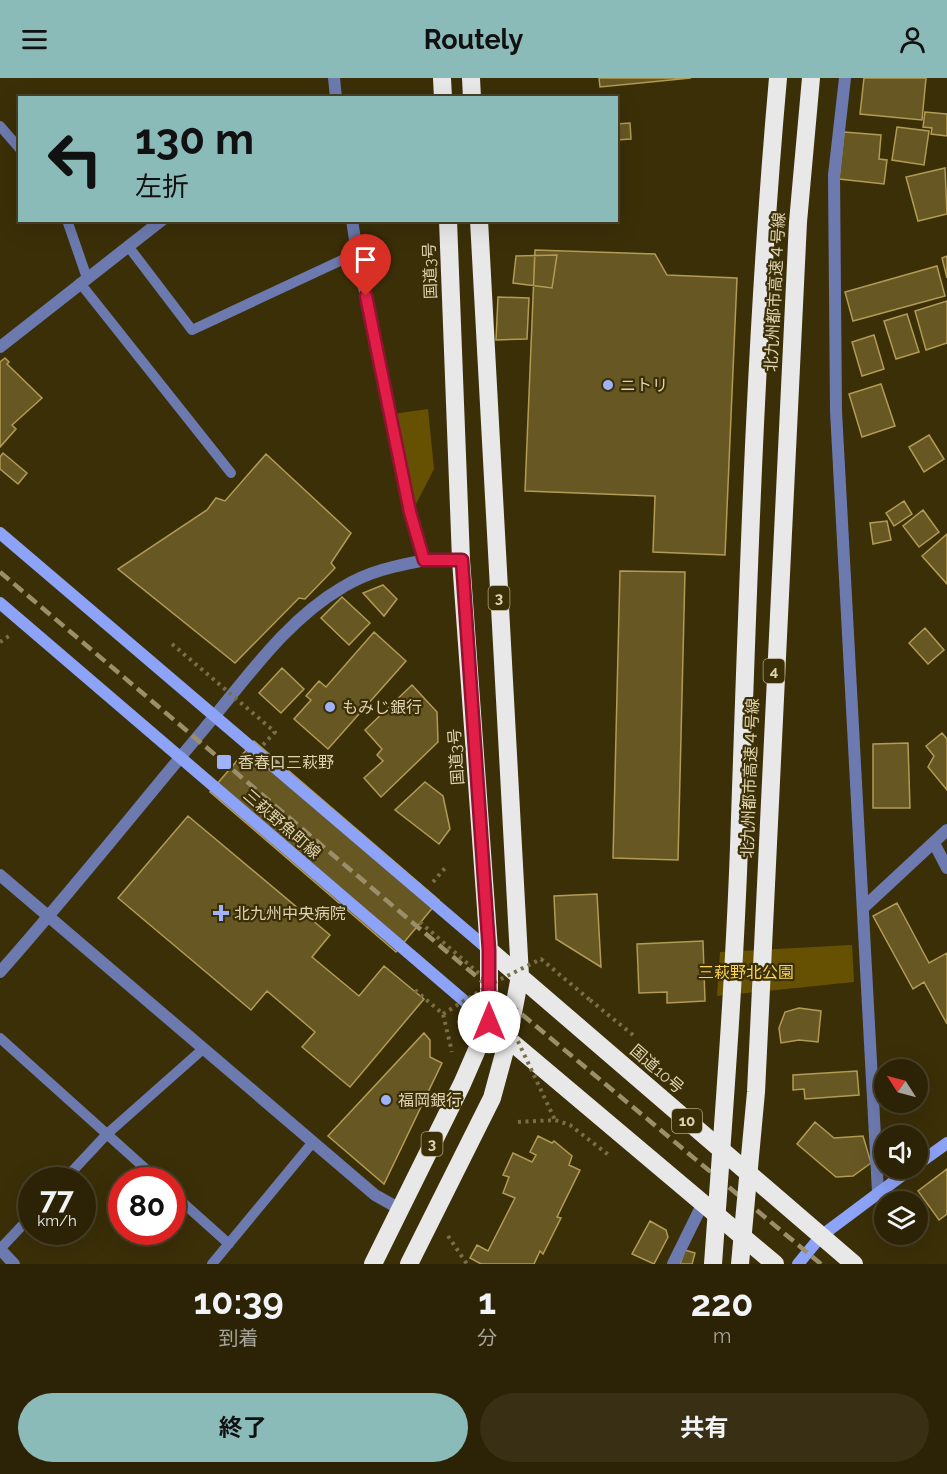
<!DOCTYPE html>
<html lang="ja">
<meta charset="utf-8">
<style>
body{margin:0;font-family:Raleway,"Noto Sans JP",sans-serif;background:#382f14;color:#f1f3f6;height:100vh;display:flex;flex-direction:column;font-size:22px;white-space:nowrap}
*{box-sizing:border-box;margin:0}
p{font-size:20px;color:#a6a49b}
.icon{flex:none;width:33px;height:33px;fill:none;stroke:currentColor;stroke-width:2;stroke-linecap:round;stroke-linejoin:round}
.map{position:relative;height:1186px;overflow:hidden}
.side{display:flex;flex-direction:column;background:#2c2306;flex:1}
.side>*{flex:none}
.top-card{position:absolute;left:18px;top:18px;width:600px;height:126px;border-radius:0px;box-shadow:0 6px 24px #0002,0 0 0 2px #484028;background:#8bbbb9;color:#111;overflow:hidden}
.needle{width:39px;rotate:306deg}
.tools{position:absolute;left:874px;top:981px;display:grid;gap:12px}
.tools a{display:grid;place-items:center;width:54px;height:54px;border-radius:50%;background:#2c2306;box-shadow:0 6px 24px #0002,0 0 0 2px #484028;font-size:30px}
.speed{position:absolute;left:18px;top:1089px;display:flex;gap:12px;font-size:30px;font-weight:700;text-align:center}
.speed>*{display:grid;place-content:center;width:78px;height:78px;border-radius:50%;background:#2c2306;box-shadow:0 6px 24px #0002,0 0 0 2px #484028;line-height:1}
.speed small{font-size:15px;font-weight:400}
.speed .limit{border:9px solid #d22;background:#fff;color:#111}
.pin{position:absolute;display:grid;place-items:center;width:51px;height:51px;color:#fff;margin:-62px -26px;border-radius:50% 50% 50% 0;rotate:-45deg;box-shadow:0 0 6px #0007}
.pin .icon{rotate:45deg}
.me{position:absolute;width:66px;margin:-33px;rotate:0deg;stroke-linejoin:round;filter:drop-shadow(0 0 4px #0008)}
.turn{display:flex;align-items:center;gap:21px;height:126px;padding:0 18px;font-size:27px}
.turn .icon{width:78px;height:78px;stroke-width:2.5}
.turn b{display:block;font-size:42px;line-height:51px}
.eta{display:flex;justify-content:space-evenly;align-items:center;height:102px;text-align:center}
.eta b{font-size:36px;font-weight:700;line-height:42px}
.cta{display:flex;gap:12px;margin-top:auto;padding:12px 18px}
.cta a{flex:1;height:69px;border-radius:36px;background:#8bbbb9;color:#111;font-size:24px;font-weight:700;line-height:69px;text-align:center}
.cta a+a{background:#382f14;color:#f1f3f6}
header{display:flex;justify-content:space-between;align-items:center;height:78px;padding:0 18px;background:#8bbbb9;color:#111;font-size:27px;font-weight:700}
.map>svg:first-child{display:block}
</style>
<header><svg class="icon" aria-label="menu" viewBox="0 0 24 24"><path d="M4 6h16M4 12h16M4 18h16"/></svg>Routely<svg class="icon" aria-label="person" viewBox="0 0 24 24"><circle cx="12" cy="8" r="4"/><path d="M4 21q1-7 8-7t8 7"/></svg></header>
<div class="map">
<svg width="947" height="1186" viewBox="0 0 947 1186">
<rect width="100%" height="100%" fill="#3b2f08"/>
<path fill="#655101" d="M428,331L434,391L414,430L393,336Z
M852,867L854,904L717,918L720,874Z"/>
<path fill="#675723" stroke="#b29b54" stroke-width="1.5" d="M599,0H691L600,9Z
M864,0H926L922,42L860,36Z
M925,34L947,36V58L931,56L932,50L923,49Z
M630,45L631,61L616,62V46Z
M897,49L929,53L924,87L892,82Z
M844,54L881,57L879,81L887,82L884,106L839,101Z
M945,90L947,136L918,143L906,99Z
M535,172L655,176L667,197L737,200L725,477L653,474L655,418L525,413Z
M557,177L552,210L513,205L516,178Z
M947,178V200L942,180Z
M937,188L945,218L853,243L845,214Z
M498,219L529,220L527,261L496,262Z
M947,223V265L926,272L915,233Z
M907,236L919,274L896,281L884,243Z
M874,257L884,291L862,298L852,264Z
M5,280L9,284L7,286L42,320L12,347L16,351L0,369V284Z
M881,306L895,348L862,359L849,316Z
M929,357L944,381L924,394L909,369Z
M3,375L27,395L18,406L0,391V379Z
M266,376L351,455L331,485L335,490L305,521L299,520L235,585L118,491L207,432L216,420L225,423Z
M904,423L912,436L894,448L886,435Z
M923,432L939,454L919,469L903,448Z
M887,443L891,462L873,466L870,445Z
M947,456V506L922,478Z
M620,493L685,494L678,782L613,780Z
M383,507L397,521L384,538L363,515Z
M342,519L370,545L349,567L321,540Z
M925,550L944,572L928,586L909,565Z
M374,554L406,583L328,671L294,641L311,622L306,618L319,603L326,609Z
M282,590L304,611L281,635L259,615Z
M412,607L437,634L438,664L381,719L364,700L383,683L377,677L382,671L365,652Z
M942,655L947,661V712L928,689L934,678L926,668Z
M254,663L439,822L396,874L210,714Z
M908,665L910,730H873V666Z
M425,704L443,718L450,751L439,766L395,732Z
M188,738L330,857L312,879L359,918L384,888L424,921L350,1009L302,969L315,954L267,913L251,932L118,820Z
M597,816L601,889L556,861L554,818Z
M897,825L929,885L947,875V946L924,904L913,911L873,838Z
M703,863L705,923L667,925V914L639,915L637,866Z
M799,930L821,933L818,964L799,962L781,965L779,950L785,934Z
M424,955L430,962V979L442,985L384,1106L328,1058Z
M857,993L859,1017L805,1021L804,1011L793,1012V997Z
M885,1002V1020L877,1007Z
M888,1024H901L891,1030Z
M815,1044L834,1060L863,1058L871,1085L853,1098L836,1099L797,1066Z
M538,1058L552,1065L554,1063L572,1078L569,1087L580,1092L557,1139L561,1140L543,1176L540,1173L534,1186H481L470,1180L477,1167L488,1173L515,1120L503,1115L509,1099L503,1097L513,1075L532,1084L536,1077L530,1074Z
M947,1091V1136L939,1142L918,1113Z
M650,1143L666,1152L668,1159L654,1186L632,1176Z
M685,1172L695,1175L692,1186H680Z"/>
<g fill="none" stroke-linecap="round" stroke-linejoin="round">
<path stroke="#7a6e49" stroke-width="4" stroke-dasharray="3 4.5" stroke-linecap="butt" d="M0,564L12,556
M172,566L212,600
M433,804L445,790
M415,912L443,936L452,974
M590,922L633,957
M518,1044L555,1042L570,1047L610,1078
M448,1158L467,1186"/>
<path stroke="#6c7aaf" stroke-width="10" d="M0,48L20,71
M67,142L87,200
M128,168L192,252L357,175
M80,205L231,395
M0,960L158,1102
M64,1102L107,1056L203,971
M172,1115L229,1166
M0,1171L32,1137
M212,1186L313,1064"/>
<path stroke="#6c7aaf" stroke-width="12" d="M334,0L336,20
M845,0L834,97L836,333L878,1114
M352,142L357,175L410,434L425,482H461
M0,269L162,142
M934,765L947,790
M0,797L375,1117L400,1131
M863,830L947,752
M0,894C70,815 136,732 204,651C246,601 286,542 343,509C369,493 395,488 425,482
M0,1171L14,1186
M673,1186L703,1125"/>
<path stroke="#8da3f7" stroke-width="12" d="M0,455L489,872
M0,525L489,944
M918,1086L947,1065
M798,1186L821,1158L912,1090"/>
<path stroke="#e8e8e8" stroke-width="18" d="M442,0L443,20
M471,0L472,20
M489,872L854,1186
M501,955L775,1186
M373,1186L462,1006L489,944V872L461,482L448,142
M409,1186L492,1020L508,961L520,898L479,142"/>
<path stroke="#9b8f6b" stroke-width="4.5" stroke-dasharray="12 6" stroke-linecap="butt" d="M0,494L446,873L821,1186"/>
<path stroke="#7a6e49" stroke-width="4" stroke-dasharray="3 4.5" stroke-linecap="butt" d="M212,600L275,654L261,669
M420,844L491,906L555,1042
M443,936L491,906L541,881L590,922"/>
<path stroke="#e8e8e8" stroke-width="18" d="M713,1186C723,1047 734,908 739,769C748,512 755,256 778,0
M740,1186L756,1014L798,144L811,0"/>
</g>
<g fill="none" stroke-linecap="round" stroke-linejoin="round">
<g stroke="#92132f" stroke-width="15">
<path id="route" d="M366,218L410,434L424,482H462L489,872V944"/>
</g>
<use href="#route" stroke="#e11d48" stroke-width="10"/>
</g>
<g fill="#9fb3fd" stroke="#3b2f08" stroke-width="2">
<circle cx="608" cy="307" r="6"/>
<circle cx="330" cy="629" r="6"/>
<rect x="216" y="676" width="16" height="16" rx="3"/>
<path d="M218 826h6v6h6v6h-6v6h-6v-6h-6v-6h6z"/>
<circle cx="386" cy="1022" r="6"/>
</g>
<g text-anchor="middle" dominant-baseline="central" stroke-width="4.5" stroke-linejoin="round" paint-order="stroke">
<g fill="#3b2f08" stroke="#aea27e" stroke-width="1.5">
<rect x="488.5" y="508" width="21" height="24" rx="4.5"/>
<rect x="763.5" y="581" width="21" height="24" rx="4.5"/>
<rect x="672" y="1031" width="30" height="24" rx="4.5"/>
<rect x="421.5" y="1054" width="21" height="24" rx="4.5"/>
</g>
<g font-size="15" font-weight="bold" fill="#dfd3b1">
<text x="499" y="520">3</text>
<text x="774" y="593">4</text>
<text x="687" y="1043">10</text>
<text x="432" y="1066">3</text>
</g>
<g font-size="16" fill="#dfd3b1" stroke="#3b2f08">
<text transform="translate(430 193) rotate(-92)">国道3号</text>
<text transform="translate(775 214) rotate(-87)">北九州都市高速４号線</text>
<text transform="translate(456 679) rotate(-94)">国道3号</text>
<text transform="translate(750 700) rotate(-88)">北九州都市高速４号線</text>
<text transform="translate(282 746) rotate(41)">三萩野魚町線</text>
<text transform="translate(657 991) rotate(41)">国道10号</text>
</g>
<g font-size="16" fill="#dfd3b1" stroke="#3b2f08" text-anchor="start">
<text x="620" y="307">ニトリ</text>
<text x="342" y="629">もみじ銀行</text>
<text x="238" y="684">香春口三萩野</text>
<text x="234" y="835">北九州中央病院</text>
<text x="398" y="1022">福岡銀行</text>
</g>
<g font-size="16" fill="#fdd552" stroke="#3b2f08">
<text x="746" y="894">三萩野北公園</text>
</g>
</g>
</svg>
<div class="tools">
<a><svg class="needle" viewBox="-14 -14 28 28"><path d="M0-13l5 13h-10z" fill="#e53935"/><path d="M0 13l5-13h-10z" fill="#a6a49b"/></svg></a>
<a><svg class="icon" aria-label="sound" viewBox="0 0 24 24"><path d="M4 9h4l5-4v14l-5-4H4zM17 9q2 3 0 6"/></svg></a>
<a><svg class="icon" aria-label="layers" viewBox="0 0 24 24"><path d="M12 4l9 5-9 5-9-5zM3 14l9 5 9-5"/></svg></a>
</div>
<div class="speed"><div>77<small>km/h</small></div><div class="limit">80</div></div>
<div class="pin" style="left:366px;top:218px;background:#d93025"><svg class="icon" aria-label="arrive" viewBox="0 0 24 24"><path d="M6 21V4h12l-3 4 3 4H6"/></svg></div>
<svg class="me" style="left:489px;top:944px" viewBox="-20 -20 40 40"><circle r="19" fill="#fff"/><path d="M0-13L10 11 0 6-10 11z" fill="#e11d48"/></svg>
<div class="top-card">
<div class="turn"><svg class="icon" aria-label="left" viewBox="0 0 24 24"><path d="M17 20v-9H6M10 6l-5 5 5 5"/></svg><div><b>130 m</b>左折</div></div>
</div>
</div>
<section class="side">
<div class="eta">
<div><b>10:39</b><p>到着</p></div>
<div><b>1</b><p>分</p></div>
<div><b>220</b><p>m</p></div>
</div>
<div class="cta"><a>終了</a><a>共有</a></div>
</section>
